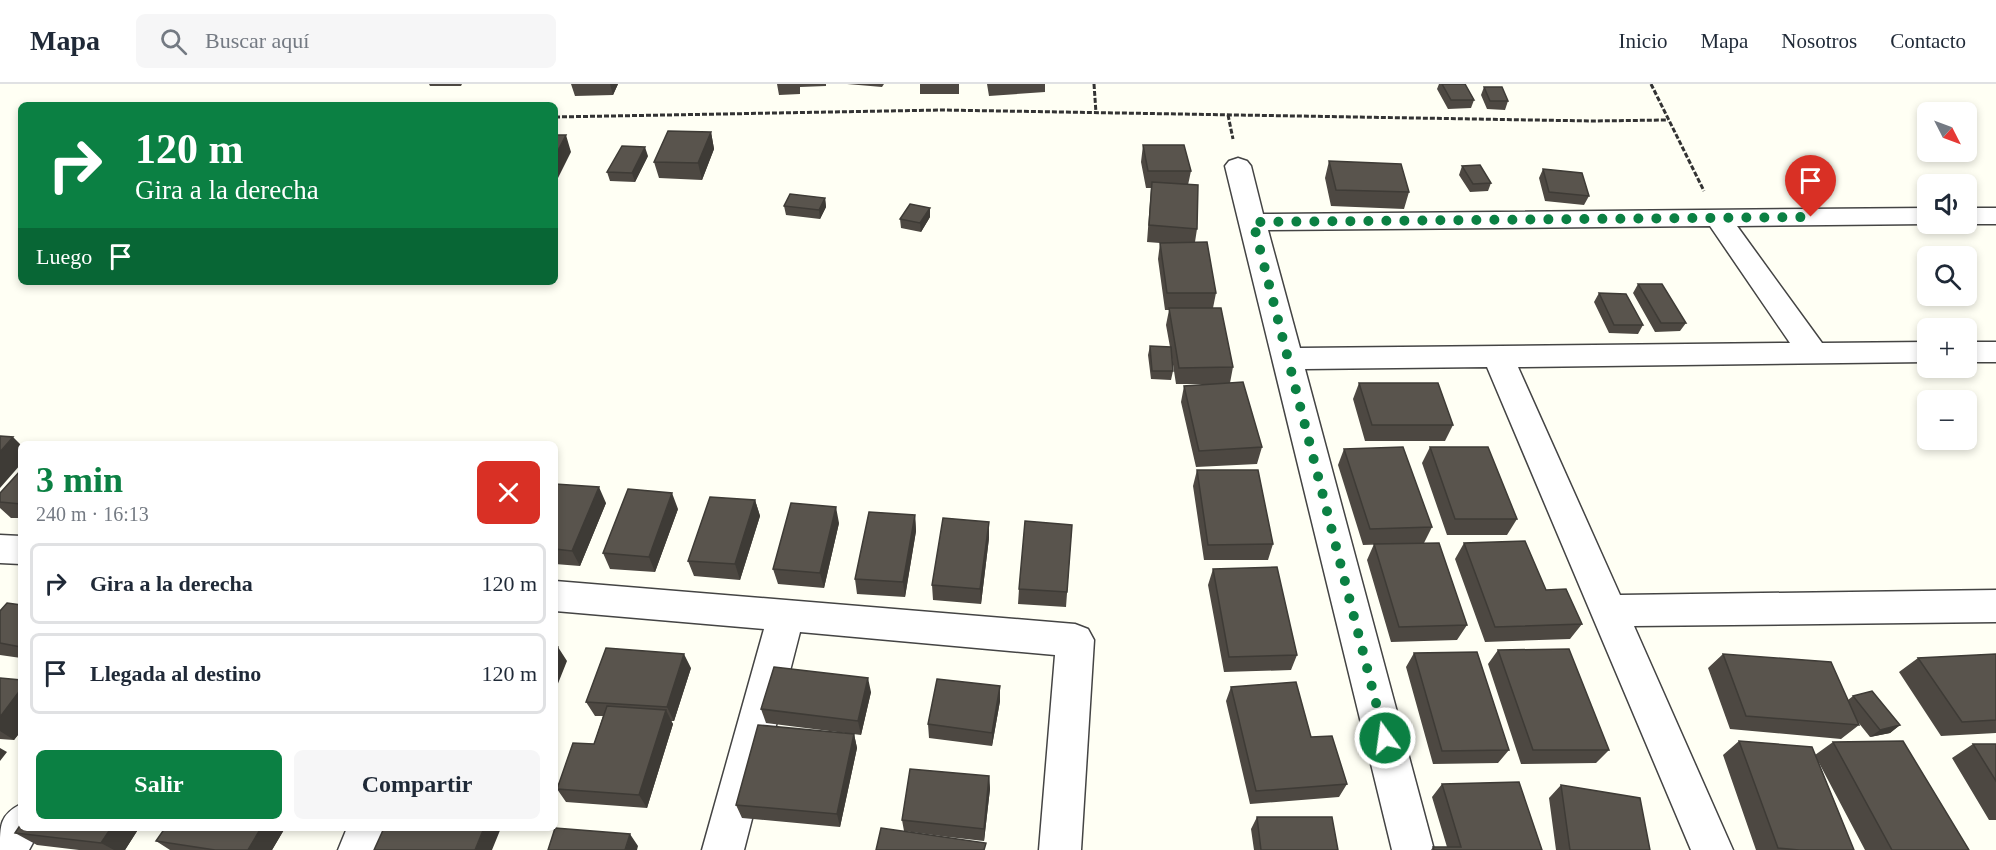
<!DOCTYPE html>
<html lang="es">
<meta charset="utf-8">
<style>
body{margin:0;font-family:"Times New Roman",serif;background:#f6f6f7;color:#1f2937;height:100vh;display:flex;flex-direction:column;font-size:22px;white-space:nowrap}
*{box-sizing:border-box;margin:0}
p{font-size:20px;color:#747a83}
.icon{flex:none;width:33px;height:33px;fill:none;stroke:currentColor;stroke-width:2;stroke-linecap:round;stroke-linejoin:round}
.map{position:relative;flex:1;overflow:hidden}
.sheet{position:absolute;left:18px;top:357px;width:540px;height:390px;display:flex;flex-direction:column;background:#fff;border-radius:9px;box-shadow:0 3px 9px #0003}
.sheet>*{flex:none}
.banner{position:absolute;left:18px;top:18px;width:540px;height:183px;border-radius:9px;box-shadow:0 3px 9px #0003;background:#0b8043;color:#fff;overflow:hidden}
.needle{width:39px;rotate:132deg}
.buttons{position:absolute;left:1917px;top:18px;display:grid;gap:12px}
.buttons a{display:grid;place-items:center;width:60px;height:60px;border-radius:9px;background:#fff;box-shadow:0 3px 9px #0003;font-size:30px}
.pin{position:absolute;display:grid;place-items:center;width:51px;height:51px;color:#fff;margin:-62px -26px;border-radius:50% 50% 50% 0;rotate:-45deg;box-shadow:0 0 6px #0007}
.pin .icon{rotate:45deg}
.me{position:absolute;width:66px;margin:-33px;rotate:346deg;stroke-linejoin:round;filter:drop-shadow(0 0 4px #0008)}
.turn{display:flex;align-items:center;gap:21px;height:126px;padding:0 18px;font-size:27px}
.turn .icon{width:78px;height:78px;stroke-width:2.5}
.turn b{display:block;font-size:42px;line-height:51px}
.then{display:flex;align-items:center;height:57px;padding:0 18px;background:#0003;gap:12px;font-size:22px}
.round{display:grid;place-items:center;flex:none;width:63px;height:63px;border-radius:9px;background:#f6f6f7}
.headline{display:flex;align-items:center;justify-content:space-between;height:102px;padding:0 18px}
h1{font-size:36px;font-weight:800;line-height:45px;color:#0b8043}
.button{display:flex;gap:12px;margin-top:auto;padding:12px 18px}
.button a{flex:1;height:69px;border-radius:9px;background:#0b8043;color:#fff;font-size:24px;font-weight:800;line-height:69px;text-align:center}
.button a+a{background:#f6f6f7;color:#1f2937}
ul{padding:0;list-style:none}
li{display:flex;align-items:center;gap:18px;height:81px;margin:0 12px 9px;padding:0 6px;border:3px solid #e0e1e3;border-radius:9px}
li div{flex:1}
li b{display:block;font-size:22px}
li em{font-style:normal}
header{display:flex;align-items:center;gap:36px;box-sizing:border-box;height:84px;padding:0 30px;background:#fff;border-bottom:2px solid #e0e1e3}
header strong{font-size:28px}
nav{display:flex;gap:33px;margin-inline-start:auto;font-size:21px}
.search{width:420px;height:54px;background:#f6f6f7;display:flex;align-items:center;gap:15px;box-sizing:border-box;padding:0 21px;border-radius:9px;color:#747a83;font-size:22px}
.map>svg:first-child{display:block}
</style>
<header>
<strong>Mapa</strong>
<div class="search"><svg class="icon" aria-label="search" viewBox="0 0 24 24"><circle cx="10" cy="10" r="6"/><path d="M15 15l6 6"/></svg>Buscar aquí</div>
<nav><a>Inicio</a><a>Mapa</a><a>Nosotros</a><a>Contacto</a></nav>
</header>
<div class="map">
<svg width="1996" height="766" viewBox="0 0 1996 766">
<rect width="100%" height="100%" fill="#fffff4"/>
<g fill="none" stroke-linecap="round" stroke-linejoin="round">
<g stroke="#444" stroke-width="3">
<path id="minor" d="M1238,74L1247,77L1251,82L1263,130L1928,124V140H1931H1928L1737,142L1822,259L1928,258V278L1518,283L1620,511L1996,506V538L1634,542L1733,766H1691L1487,283L1305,285L1434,766H1392L1225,82L1229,77ZM1710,142L1790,259L1300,264L1268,146Z
M1966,124H1996V140H1963H1966Z
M1966,258H1996V278H1966Z
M0,451L21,452V480L0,479Z
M555,497L1075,540L1088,545L1094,556L1081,766H1039L1055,571L800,548L744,766H702L764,545L555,527Z
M21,720V744H41L29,766H0C0,740 0,731 21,720Z
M347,744H391L381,766H338Z"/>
</g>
<path stroke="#333" stroke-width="3" stroke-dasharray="5 2" stroke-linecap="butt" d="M1094,0L1096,29
M1651,0L1704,107
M1228,31L1233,55
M555,33L943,26L1592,37L1668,36"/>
<use href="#minor" fill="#fff" fill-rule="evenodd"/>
</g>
<path fill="#4d4842" d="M429,0H462L461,2H430Z
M571,0H618L613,11L575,12Z
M777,0H826V2L800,3V10L779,11Z
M847,0H884L882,3Z
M920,0H959V10H920Z
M987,0H1045V8L989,12Z
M1439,0H1465L1474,16L1471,24L1448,25L1437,5Z
M1484,3L1508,17L1505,26L1487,25L1481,11Z
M711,48L714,65L702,96L659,94L654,78Z
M1143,61L1191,87L1188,101L1197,145L1195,158L1216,209L1213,224L1233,283L1230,299L1262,363L1257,380L1196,383L1181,318L1184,302L1214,300H1176L1172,274L1173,287L1171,296L1151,295L1148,271L1150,262L1170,263L1166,241L1169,226H1165L1158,175L1160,159L1147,158L1151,104H1146L1141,78Z
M648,72L635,98L610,97L607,88Z
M1329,77L1409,108L1404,125L1331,122L1325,94Z
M1462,82L1491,99L1488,107L1470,108L1459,91Z
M1543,85L1589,112L1584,121L1545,117L1539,94Z
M825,114L826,123L820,135L786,131L784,122Z
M930,133L921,148L901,144L900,135Z
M1638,200L1686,239L1680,247L1655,248L1633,209Z
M1599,209L1643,241L1638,250L1609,249L1594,218Z
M1359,299L1453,341L1445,357H1365L1353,315Z
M1430,363L1517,435L1507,451H1447L1422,379Z
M1344,365L1432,443L1424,459L1363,461L1338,381Z
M21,386V434H11L0,424V409Z
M1197,386L1273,460L1268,476H1204L1193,402Z
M555,400L606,419L580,482L555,480Z
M755,416L760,432L740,496L694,492L688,477Z
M678,425L655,488L610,485L603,469Z
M915,431L916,447L905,513L857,510L855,495Z
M839,439L824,504L778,500L773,485Z
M1072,441L1066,523L1018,520L1019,505Z
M989,454L981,520L933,516L932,501Z
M1464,459L1546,506L1582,540L1570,555L1485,558L1455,475Z
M1374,460L1467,541L1457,556L1391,558L1367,476Z
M1213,485L1297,571L1291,586L1224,588L1208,501Z
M21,521V574L0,571V527Z
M1498,566L1609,666L1596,679L1521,680L1488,580Z
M1414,569L1509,666L1498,679L1433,680L1406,583Z
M1723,570L1848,616L1853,612L1900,641L1890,649L1870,653L1858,638L1859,641L1841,655L1730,645L1708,584Z
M1996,570V649L1941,652L1899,588L1918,574Z
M691,584L674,637H671L673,640L647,724L566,718L557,705L594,660L603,632H595L586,618Z
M0,594L21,596V647L14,656L0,655Z
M1000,602V617L992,662L929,654L928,640Z
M1231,603L1311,653L1347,700L1339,713L1250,720L1226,617Z
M871,608L861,651L766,639L761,625Z
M854,650L857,664L840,743L742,734L736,721Z
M1739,657L1815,671L1833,658L1969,766H1865L1818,677L1854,766H1756L1723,671Z
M1973,660H1996V736H1989L1952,674Z
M989,692L990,705L984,757L948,753L904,747L902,736Z
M1442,700L1542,766H1431L1433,763H1447L1432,713Z
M1561,701L1650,766H1556L1549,714Z
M1257,733L1338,766H1254L1251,745Z
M139,744L125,766H79L37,761L15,749Z
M165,744H285L272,766H170L156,757Z"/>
<path fill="#3e3b36" d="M610,0H618L613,11Z
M711,48L714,65L702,96L698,79Z
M566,51L571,68L555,100V72Z
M645,63L648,72L635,98L632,89Z
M825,114L826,123L820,135L819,126Z
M930,124V133L921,148L920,139Z
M13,353L21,361V380L0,404V368Z
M599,403L606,419L580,482L572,467Z
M672,409L678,425L655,488L649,473Z
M755,416L760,432L740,496L735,480Z
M836,423L839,439L824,504L820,489Z
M915,431L916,447L905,513L903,498Z
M989,438V454L981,520L980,505Z
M558,563L567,577L555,607V571Z
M684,570L691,584L674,637L667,623Z
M868,594L871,608L861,651L858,637Z
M1000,602V617L992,662V649Z
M21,605V647L14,656L0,647V633Z
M666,626L673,640L647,724L639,711Z
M1900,641L1890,649L1870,653L1880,646Z
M854,650L857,664L840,743L837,730Z
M0,664L7,668L0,677Z
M989,692L990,705L984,757V745Z
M111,744H139L125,766H114L101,759Z
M261,744H285L272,766H248Z
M484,744H501L492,766H475Z
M630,750L638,762L637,766H625Z"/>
<path fill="#59544d" stroke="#3e3b36" stroke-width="1.5" d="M1442,0H1465L1474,16H1451Z
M1484,3H1502L1508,17H1490Z
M668,47L711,48L698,79L654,78Z
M555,51H566L555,72Z
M1143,61H1184L1191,87H1148Z
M622,62L645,63L632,89L607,88Z
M1329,77L1401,80L1409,108L1336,106Z
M1480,81L1491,99L1473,100L1462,82Z
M1543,85L1582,89L1589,112L1549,108Z
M1152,98L1198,101L1197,145L1149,141Z
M790,110L825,114L819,126L784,122Z
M910,120L930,124L920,139L900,135Z
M1207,158L1216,209H1167L1160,159Z
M1638,200H1662L1686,239H1661Z
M1599,209L1626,210L1643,241H1614Z
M1169,224H1221L1233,283L1179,284Z
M1150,262L1171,263L1173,287H1152Z
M1243,298L1262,363L1199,367L1184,302Z
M1359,299H1438L1453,341H1372Z
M0,352L13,353L0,368Z
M45,359L67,360H44Z
M1403,363L1432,443L1370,445L1344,365Z
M1430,363H1488L1517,435H1455Z
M21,386V420L0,418V409Z
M1197,386H1258L1273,460L1208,461Z
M555,400L599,403L572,467L555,465Z
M628,405L672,409L649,473L603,469Z
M710,413L755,416L735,480L688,477Z
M791,419L836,423L820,489L773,485Z
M869,428L915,431L903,498L855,495Z
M943,434L989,438L980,505L932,501Z
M1025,437L1072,441L1067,508L1019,505Z
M1525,457L1546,506L1566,505L1582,540L1495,543L1464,459Z
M1439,459L1467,541L1399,543L1374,460Z
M1277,483L1297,571L1229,573L1213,485Z
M7,519L21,521V563L0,559V527Z
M555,562L558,563L555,571Z
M606,564L684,570L667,623L586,618Z
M1569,565L1609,666H1533L1498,566Z
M1477,568L1509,666L1442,667L1414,569Z
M1723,570L1831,578L1859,641L1746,632Z
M1996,570V636L1962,638L1918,574Z
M774,583L868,594L858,637L761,625Z
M0,594L21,596V605L0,633Z
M937,595L1000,602L992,649L928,640Z
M1296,598L1311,653L1332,652L1347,700L1256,707L1231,603Z
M1872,607L1900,641L1880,646L1853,612Z
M607,622L666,626L639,711L557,705L573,659L594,660Z
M758,641L854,650L837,730L736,721Z
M1739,657L1812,663L1854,766H1799L1778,764Z
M1903,657L1969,766H1892L1833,658Z
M1973,660H1996V697Z
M910,685L989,692L984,745L902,736Z
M1519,698L1542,766H1434L1433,763H1461L1442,700Z
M1561,701L1640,714L1650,766H1570Z
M1257,733H1332L1338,766H1261Z
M21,740V744H111L101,759L15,749Z
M165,744H261L248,766H215L156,757Z
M384,744H484L475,766H374Z
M555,744L630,750L625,766H548Z
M881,744L986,759L984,766H876Z"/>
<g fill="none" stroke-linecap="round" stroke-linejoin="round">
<path stroke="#0b8043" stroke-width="10" stroke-dasharray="0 18" d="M1385,654L1253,138L1811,133"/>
</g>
</svg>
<div class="buttons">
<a><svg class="needle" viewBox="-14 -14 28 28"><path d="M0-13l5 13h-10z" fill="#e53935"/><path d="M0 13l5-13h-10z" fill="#747a83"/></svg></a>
<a><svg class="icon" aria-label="sound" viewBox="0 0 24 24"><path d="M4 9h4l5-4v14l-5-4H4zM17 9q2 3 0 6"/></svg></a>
<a><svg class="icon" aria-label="search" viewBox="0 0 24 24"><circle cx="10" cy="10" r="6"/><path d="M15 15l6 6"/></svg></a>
<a>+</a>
<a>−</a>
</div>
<div class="pin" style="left:1811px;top:133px;background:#d93025"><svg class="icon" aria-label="arrive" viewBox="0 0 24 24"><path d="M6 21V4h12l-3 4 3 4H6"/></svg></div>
<svg class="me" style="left:1385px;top:654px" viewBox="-20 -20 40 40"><circle r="17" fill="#0b8043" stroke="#fff" stroke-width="3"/><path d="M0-11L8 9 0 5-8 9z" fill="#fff"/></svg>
<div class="banner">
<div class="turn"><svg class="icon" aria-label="right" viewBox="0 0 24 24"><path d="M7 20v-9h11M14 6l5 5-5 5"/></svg><div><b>120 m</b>Gira a la derecha</div></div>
<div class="then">Luego<svg class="icon" aria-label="arrive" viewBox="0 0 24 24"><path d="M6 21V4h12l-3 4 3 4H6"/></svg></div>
</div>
<section class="sheet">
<div class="headline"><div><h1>3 min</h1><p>240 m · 16:13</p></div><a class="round" style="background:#d93025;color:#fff"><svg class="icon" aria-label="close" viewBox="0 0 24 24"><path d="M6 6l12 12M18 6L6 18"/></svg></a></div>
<ul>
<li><svg class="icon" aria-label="right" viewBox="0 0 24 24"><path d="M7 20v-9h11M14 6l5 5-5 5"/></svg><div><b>Gira a la derecha</b></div><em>120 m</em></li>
<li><svg class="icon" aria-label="arrive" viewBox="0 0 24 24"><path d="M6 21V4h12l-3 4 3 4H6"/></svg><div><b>Llegada al destino</b></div><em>120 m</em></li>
</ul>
<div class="button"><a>Salir</a><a>Compartir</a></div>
</section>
</div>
